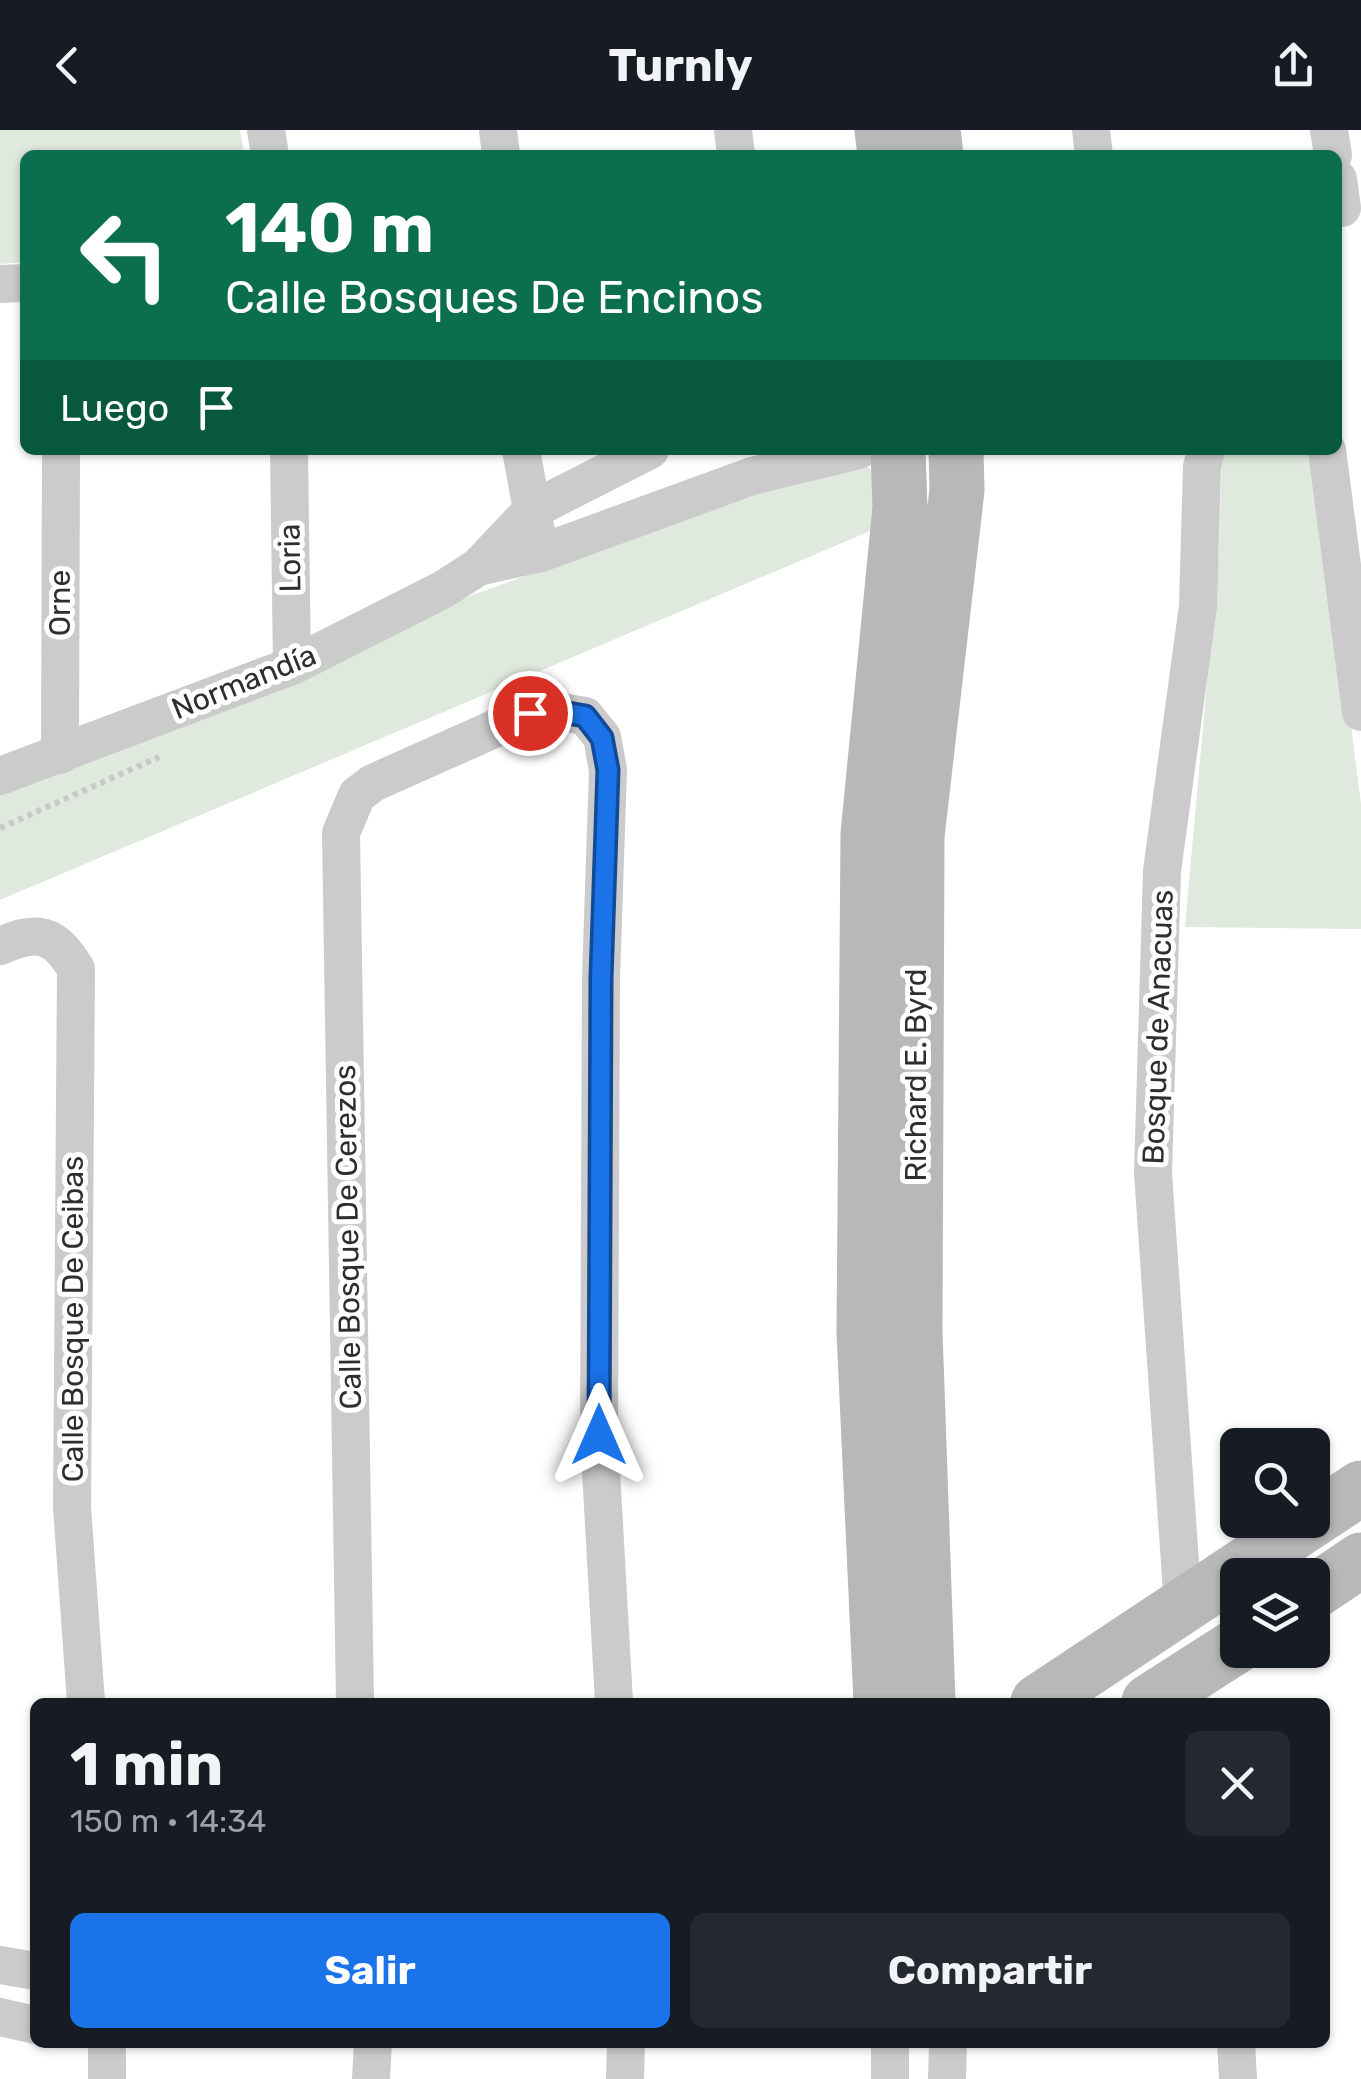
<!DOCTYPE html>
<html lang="es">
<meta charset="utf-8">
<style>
body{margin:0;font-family:Rubik,sans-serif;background:#242831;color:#f1f3f6;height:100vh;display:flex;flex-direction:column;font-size:38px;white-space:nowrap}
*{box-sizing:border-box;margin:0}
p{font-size:32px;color:#9ea1a6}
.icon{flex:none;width:55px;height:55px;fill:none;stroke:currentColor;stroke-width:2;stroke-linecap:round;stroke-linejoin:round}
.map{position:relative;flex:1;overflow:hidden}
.drawer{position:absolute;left:30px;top:1568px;width:1300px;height:350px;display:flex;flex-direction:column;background:#171b24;border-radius:15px;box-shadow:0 2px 8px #0004}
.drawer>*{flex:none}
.top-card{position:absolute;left:20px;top:20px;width:1322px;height:305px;border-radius:15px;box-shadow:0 2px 8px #0004;background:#0b6e4f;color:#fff;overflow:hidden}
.fabs{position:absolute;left:1220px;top:1298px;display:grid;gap:20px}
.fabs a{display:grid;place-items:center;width:110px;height:110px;border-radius:15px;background:#171b24;box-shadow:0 2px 8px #0004;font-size:50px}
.pin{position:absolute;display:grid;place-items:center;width:85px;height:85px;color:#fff;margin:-42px;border:5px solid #fff;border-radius:50%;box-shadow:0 2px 10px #0007}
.me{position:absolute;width:110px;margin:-55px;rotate:0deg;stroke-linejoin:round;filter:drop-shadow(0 0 8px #0008)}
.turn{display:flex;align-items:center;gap:35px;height:210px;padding:0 40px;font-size:45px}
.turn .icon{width:130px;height:130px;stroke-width:2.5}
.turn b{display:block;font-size:70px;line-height:85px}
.then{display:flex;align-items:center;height:95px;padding:0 40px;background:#0003;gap:20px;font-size:38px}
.round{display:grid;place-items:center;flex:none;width:105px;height:105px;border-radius:15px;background:#242831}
.head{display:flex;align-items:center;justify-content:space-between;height:170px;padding:0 40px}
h1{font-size:60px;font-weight:700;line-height:75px}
.cta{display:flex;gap:20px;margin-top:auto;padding:20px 40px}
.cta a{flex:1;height:115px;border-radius:15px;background:#1a73e8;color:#fff;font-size:40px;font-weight:700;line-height:115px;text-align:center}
.cta a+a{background:#242831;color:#f1f3f6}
header{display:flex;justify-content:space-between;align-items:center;height:130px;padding:0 40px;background:#171b24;font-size:45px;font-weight:700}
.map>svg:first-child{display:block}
</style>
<header><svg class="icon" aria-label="back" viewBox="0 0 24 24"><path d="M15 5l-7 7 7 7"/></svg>Turnly<svg class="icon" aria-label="share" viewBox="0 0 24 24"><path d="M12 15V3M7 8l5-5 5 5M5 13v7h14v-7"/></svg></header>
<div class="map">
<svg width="1361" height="1949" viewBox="0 0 1361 1949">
<rect width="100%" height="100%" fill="#fff"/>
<path fill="#e0e9dd" d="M0,0H240L244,25H25V132L0,134Z
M1222,320H1316L1361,674V799L1185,797L1219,419Z
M839,334L867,336L875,343L882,396L0,770V663L422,489L472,465Z"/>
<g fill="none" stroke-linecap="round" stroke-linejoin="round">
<path stroke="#c8c8c8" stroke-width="6" stroke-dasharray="5 5" stroke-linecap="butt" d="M0,698L159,627"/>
<path stroke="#cbcbcb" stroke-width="38" d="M266,0L270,25
M498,0L501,25
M733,0L736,25
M1091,0L1094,25
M1329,0L1333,25
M1338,49L1342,78
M0,154L25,153
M289,320L292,536
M521,320L536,401
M1327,320L1361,582
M478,437L541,423L752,346L859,320
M60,625L61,320
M0,646L292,536L444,459L478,437L532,380L650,320
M0,816C37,800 54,802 76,839L72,1377L86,1572
M1183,1476L1153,1043L1162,741L1198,476L1202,337L1206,320
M355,1572L341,703L357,665L373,653L530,583L550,580L585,586L602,607L608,640L601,848L599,1305L614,1572
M0,1835L35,1841
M0,1887L35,1895
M890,1912V1949
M1236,1912L1238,1949
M107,1949V1912
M371,1949L373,1912
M625,1949L626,1912
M947,1949L948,1912"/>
<path stroke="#b8b8b8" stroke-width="55" d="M882,0L885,25
M933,0L936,25
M1312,1463L1361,1430
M881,1572L864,1202L868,704L900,378L898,320
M928,1572L915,1201L917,706L957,360L956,320
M1038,1572L1361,1358
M1149,1572L1238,1515"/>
</g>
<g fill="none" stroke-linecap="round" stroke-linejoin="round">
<g stroke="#114b97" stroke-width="25">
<path id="route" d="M530,583L550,580L585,586L602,608L608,640L601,848L599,1305"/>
</g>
<use href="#route" stroke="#1a73e8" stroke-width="18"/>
</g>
<g text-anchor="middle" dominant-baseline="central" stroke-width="10" stroke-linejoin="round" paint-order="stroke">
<g font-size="30" fill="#2e2e2e" stroke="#fff">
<text transform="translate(290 428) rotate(-91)">Loria</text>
<text transform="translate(60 473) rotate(-90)">Orne</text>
<text transform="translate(244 552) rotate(-22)">Normandía</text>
<text transform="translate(1158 897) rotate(-88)">Bosque de Anacuas</text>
<text transform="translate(916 945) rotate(-90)">Richard E. Byrd</text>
<text transform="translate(348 1107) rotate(-91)">Calle Bosque De Cerezos</text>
<text transform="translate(73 1189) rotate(-90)">Calle Bosque De Ceibas</text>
</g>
</g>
</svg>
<div class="fabs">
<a><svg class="icon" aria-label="search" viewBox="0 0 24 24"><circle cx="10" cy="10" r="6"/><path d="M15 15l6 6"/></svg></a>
<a><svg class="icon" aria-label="layers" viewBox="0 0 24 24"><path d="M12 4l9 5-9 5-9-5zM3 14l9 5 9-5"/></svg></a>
</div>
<div class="pin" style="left:530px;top:583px;background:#d93025"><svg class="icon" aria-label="arrive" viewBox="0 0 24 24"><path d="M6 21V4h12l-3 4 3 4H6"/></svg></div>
<svg class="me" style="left:599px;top:1305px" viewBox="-20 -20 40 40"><path d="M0-17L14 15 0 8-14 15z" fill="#1a73e8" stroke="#fff" stroke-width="4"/></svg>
<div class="top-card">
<div class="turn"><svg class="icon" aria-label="left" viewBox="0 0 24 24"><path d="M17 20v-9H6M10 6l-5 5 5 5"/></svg><div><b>140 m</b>Calle Bosques De Encinos</div></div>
<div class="then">Luego<svg class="icon" aria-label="arrive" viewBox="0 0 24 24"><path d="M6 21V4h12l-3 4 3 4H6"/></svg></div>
</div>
<section class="drawer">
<div class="head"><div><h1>1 min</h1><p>150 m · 14:34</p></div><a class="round"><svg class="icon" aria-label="close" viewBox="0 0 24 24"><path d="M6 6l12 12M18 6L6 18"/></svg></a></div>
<div class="cta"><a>Salir</a><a>Compartir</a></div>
</section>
</div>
